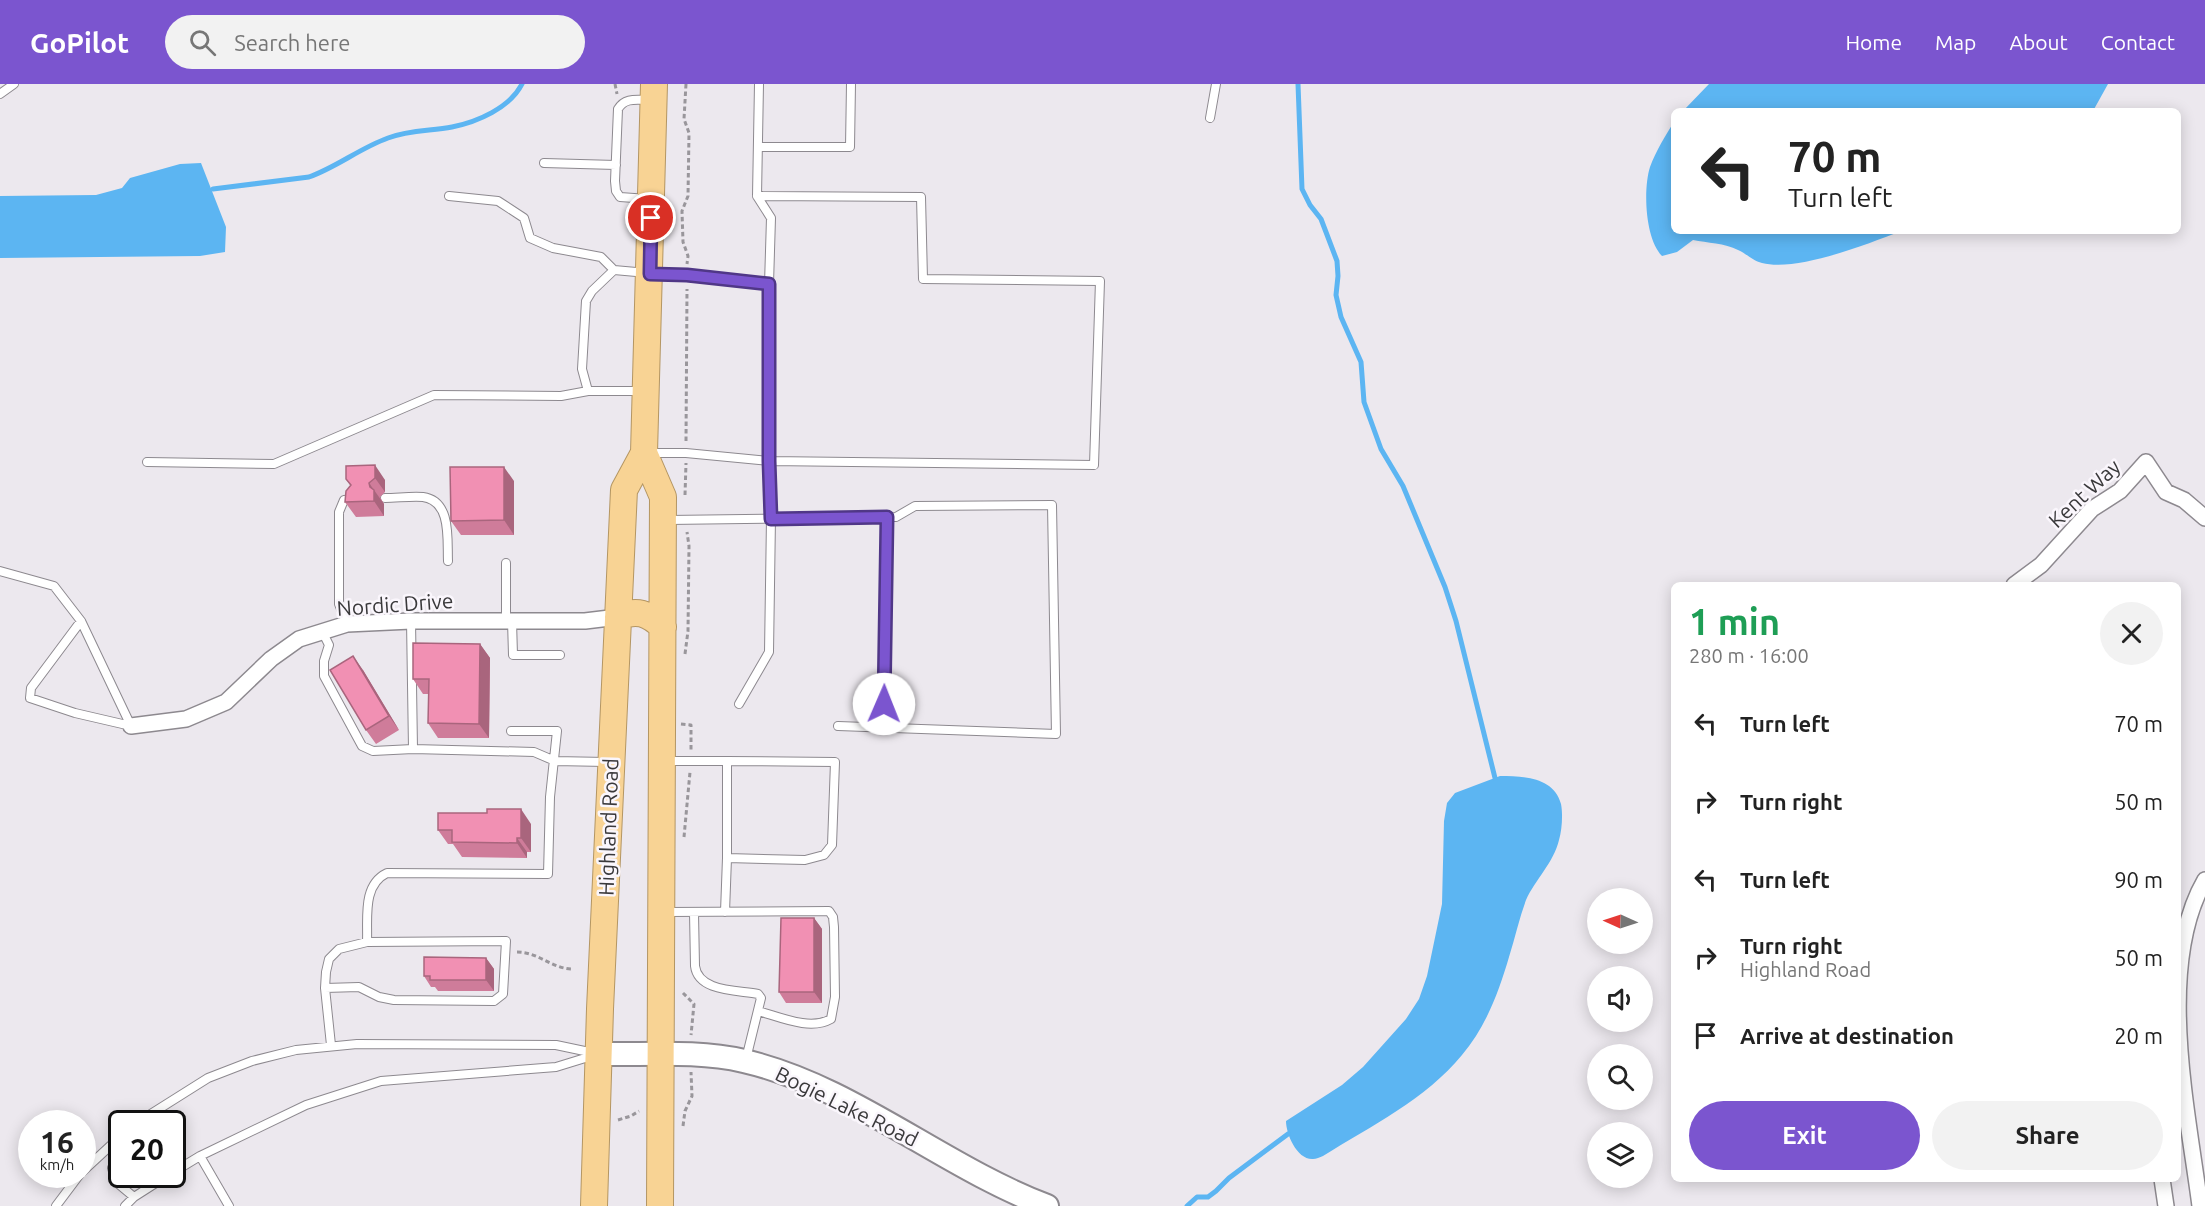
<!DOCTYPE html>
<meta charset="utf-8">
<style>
body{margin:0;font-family:Ubuntu,sans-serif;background:#f2f2f2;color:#222;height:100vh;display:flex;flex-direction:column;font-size:22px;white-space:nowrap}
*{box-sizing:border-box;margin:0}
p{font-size:20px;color:#767676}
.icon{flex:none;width:33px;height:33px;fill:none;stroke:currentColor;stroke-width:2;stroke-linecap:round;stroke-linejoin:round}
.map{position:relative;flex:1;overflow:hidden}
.side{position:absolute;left:1671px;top:498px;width:510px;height:600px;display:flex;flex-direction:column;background:#fff;border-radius:9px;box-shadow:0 3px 15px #0003}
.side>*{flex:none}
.guide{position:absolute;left:1671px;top:24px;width:510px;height:126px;border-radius:9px;box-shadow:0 3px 15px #0003;background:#fff;color:#222;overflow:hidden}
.needle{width:39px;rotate:273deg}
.buttons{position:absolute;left:1587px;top:804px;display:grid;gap:12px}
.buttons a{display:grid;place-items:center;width:66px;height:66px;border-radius:50%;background:#fff;box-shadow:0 3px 15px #0003;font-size:30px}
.speed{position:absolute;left:18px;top:1026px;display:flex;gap:12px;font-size:30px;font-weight:700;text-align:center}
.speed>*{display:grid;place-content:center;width:78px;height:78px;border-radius:50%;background:#fff;box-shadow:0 3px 15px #0003;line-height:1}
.speed small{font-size:15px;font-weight:400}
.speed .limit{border:3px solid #111;border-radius:9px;background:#fff;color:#111}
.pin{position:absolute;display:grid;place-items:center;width:51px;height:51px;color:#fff;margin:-26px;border:3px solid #fff;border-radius:50%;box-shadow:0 2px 6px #0007}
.me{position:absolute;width:66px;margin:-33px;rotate:1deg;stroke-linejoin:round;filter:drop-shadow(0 0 4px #0008)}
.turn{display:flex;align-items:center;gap:21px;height:126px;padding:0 18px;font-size:27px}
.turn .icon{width:78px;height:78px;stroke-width:2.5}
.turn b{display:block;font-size:42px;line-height:51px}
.round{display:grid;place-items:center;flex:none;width:63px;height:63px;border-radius:32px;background:#f2f2f2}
.overview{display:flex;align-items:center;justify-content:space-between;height:102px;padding:0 18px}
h1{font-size:36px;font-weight:700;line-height:45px;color:#1e9e55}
.button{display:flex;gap:12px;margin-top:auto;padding:12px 18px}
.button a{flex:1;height:69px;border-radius:36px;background:#7b55cf;color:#fff;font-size:24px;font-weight:700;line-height:69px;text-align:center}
.button a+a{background:#f2f2f2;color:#222}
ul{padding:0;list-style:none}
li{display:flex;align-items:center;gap:18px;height:78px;padding:0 18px}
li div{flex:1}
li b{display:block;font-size:22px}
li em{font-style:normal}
header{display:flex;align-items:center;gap:36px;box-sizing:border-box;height:84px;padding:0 30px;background:#7b55cf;color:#fff}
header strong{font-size:28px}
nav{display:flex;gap:33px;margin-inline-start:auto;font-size:21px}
.search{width:420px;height:54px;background:#f2f2f2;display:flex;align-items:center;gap:15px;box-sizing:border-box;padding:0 21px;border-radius:33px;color:#767676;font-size:22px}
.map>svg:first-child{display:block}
</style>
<header>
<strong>GoPilot</strong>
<div class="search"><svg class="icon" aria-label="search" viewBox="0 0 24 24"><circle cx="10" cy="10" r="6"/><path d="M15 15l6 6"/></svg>Search here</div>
<nav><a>Home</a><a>Map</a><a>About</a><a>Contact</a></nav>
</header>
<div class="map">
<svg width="2205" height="1122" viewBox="0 0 2205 1122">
<rect width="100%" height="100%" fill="#ece8ee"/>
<path fill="#5cb5f2" d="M1709,0H2108L2093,27H1683Z
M1674,38V147H1901C1868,160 1797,188 1762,179C1753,177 1747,170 1738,166C1725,159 1707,159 1693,156L1677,168L1662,172C1645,155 1643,105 1650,83C1656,67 1665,52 1674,38Z
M201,79L226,143L225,168L200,172L0,174V112L96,111L122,104L130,94L180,80Z
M1500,692C1524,692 1554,693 1561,720C1563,730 1562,746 1559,756C1554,778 1535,796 1526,816C1519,835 1515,854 1509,873C1499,907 1486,943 1462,971C1426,1015 1371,1042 1323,1072C1320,1073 1316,1075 1313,1075C1297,1076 1286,1050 1286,1037L1342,1001L1363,983L1406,935L1419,915L1427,892L1442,820L1444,737L1447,719L1455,709Z"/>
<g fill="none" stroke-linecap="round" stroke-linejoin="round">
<path stroke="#5cb5f2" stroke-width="5" d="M1298,0L1302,105L1310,121L1321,135L1337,177L1338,192L1336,211L1341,233L1361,278L1364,318L1381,365L1403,402L1445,503L1456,537L1495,694
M213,105L309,93C337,83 360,64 388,54C409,46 431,47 452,43C477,38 510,24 522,0
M1187,1122L1197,1113H1208L1216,1107L1229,1094L1288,1050"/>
<g stroke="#8d898f" stroke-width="10">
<path id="service" d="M0,10L14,0
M1210,34L1216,0
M758,63H850L851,0
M544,79L616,81
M449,112L498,117L524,134L530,154L553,164L601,173L614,186L769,200V377L1094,381L1100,197L923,195L921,113L757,112L759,0
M757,112L771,134L769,200
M648,115L620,113L616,107L615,97L618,25C625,13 637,16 649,16
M588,307L582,285L586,217L592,207L614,186
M649,369H686L769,377L771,434L769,568L739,620
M147,378L274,380L434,311L561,312L588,307H641
M385,414C397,414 411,412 423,413C452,417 447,456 448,477
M668,436L896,433L915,422L1052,421L1056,650L838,642
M0,487L54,502L81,537L131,642
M81,537L31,604L30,614L75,629L131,642
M411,537L413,665L534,668L555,677L606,678
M506,537V479
M512,537L513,571H560
M347,540L339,520V428L344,416L354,415
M322,547L329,561L324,577V592L362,662L373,667L413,665
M884,644L887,433
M666,677H727L835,678L832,761L824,771L805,776L727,774V677
M666,828L829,827L833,833L834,843L835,913L831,935C810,947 780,933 758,927
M725,828L727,774
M694,829L695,882C698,908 738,906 758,910L761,914L746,975
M367,858C368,834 362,801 387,789L548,790L550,713L557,647H511
M325,904L359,903L379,913L394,916L494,917L503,910L506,857L367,858L339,865L329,875L326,888L325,904L331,961
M135,1040L208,994L252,977L296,966L357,960L556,961L594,969
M148,1040L157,1029
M122,1068L112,1084L116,1098L134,1113
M200,1072L229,1122
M82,1088L122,1051
M172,1089L200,1072L306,1021L381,997L556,983L595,971
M56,1122L80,1090
M125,1122L134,1113L170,1090"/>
</g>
<g stroke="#8d898f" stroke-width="18">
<path id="minor" d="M2014,501L2041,481L2092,425L2120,407L2146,378L2166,408L2184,416L2205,434
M131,642L186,635L226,618L271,575L299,555L347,540L411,537H585L618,533
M2162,1095L2166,1122
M2200,1122C2188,1028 2155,882 2205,796"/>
</g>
<g stroke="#8d898f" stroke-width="26">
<path id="secondary" d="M599,970C646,971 697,966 744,977C852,1002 943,1083 1047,1122"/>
</g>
<g stroke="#b49663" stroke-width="28">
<path id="trunk" d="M654,0L644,369L663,413L660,1122
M618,533C637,525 648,529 663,543
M594,1122L600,925L624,406L644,369"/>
</g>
<path stroke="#99969b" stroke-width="3" stroke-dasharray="4.5 3" stroke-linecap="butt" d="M615,0L617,10
M686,0L684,35L689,49L688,112L682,127L683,158L688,172L687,180
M686,357L687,205
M685,411L686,379
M685,570L688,547L689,462L687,448
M681,640L691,641V667
M684,753L690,688
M517,868C538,868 551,884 571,885
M683,909L694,920L691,951
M618,1036L631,1032L639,1027
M683,1042L685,1027L692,1012L691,988"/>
<use href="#service" stroke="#fff" stroke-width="8"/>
<use href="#minor" stroke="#fff" stroke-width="15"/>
<use href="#secondary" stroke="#fff" stroke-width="22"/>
<use href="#trunk" stroke="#f8d394" stroke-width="26"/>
</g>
<path fill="#cf7c9a" d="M346,382L385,396V408L380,413L384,420V432L356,433L345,418L350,401L346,395Z
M514,397V451H461L451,437Z
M480,560L490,574L489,654H438L428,639L429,610H423L413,595Z
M363,586L399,646L376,660L366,646Z
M531,740V768H527V774L462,773L453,760H448L438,746Z
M814,834L822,845V919H786L779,908Z
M486,874L494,885V907H438L435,903H431L424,892Z"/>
<path fill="#a9657d" d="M375,381L385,396V408L375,394Z
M504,383L514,397V451L504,436Z
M369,399L384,420V432L374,417Z
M480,560L490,574L489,654L479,640Z
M353,572L363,586L399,646L389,632Z
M521,725L531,740V768L521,754Z
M517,754L527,768V774L517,759Z
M814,834L822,845V919L814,908Z
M486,874L494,885V907L486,896Z"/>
<path fill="#f190b3" stroke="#a9657d" stroke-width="1.5" d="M375,381V394L369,399L370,403L374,406V417L345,418L346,407L351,401L346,395V382Z
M450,383H504V436L451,437Z
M413,559L480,560L479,640L428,639L429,595H413Z
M353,572L389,632L366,646L330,586Z
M487,725H521V754H517V759L452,758V746H438V729H487Z
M781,834H814V908H779Z
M424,873L486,874V896H430V892H424Z"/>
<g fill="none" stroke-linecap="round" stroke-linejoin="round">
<g stroke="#503787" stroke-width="15">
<path id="route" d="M651,134L650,190L687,191L769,200V377L771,435L887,433L884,620"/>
</g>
<use href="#route" stroke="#7b55cf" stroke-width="10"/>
</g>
<g text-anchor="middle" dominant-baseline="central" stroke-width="5" stroke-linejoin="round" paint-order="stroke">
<g font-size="21" fill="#3a393b" stroke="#faf6fc">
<text transform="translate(2084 409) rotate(-43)">Kent Way</text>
<text transform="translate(395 520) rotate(-4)">Nordic Drive</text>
<text transform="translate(608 743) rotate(-88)">Highland Road</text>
<text transform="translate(847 1022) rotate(26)">Bogie Lake Road</text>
</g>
</g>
</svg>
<div class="buttons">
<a><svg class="needle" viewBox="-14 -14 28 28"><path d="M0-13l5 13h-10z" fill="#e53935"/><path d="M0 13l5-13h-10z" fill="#767676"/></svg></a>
<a><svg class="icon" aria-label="sound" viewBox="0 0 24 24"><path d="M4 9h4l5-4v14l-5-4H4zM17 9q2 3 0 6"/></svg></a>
<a><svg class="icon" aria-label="search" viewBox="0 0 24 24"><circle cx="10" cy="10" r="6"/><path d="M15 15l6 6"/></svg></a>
<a><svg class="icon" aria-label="layers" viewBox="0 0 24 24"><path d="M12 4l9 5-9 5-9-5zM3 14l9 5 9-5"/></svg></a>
</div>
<div class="speed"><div>16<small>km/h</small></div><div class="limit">20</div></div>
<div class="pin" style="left:651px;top:134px;background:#d93025"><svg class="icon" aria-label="arrive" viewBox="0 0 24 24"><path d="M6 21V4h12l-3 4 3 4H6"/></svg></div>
<svg class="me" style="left:884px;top:620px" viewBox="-20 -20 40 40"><circle r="19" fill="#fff"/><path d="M0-13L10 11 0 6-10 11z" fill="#7b55cf"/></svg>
<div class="guide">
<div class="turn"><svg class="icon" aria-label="left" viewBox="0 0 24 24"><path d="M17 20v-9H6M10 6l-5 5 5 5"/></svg><div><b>70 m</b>Turn left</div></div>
</div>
<section class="side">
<div class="overview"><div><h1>1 min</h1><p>280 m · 16:00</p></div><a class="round"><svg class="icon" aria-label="close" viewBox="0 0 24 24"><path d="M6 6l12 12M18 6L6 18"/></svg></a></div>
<ul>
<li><svg class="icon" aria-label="left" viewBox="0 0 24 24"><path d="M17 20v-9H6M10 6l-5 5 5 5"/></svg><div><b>Turn left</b></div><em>70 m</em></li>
<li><svg class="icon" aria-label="right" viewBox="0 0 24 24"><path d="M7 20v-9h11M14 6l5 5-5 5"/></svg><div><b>Turn right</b></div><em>50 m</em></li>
<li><svg class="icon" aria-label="left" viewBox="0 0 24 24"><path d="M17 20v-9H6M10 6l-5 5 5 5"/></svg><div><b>Turn left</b></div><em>90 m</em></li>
<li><svg class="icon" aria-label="right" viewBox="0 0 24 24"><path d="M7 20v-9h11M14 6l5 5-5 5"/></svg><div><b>Turn right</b><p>Highland Road</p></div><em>50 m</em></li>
<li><svg class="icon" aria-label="arrive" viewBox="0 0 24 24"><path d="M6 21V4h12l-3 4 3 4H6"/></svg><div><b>Arrive at destination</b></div><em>20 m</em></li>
</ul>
<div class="button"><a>Exit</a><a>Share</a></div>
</section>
</div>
